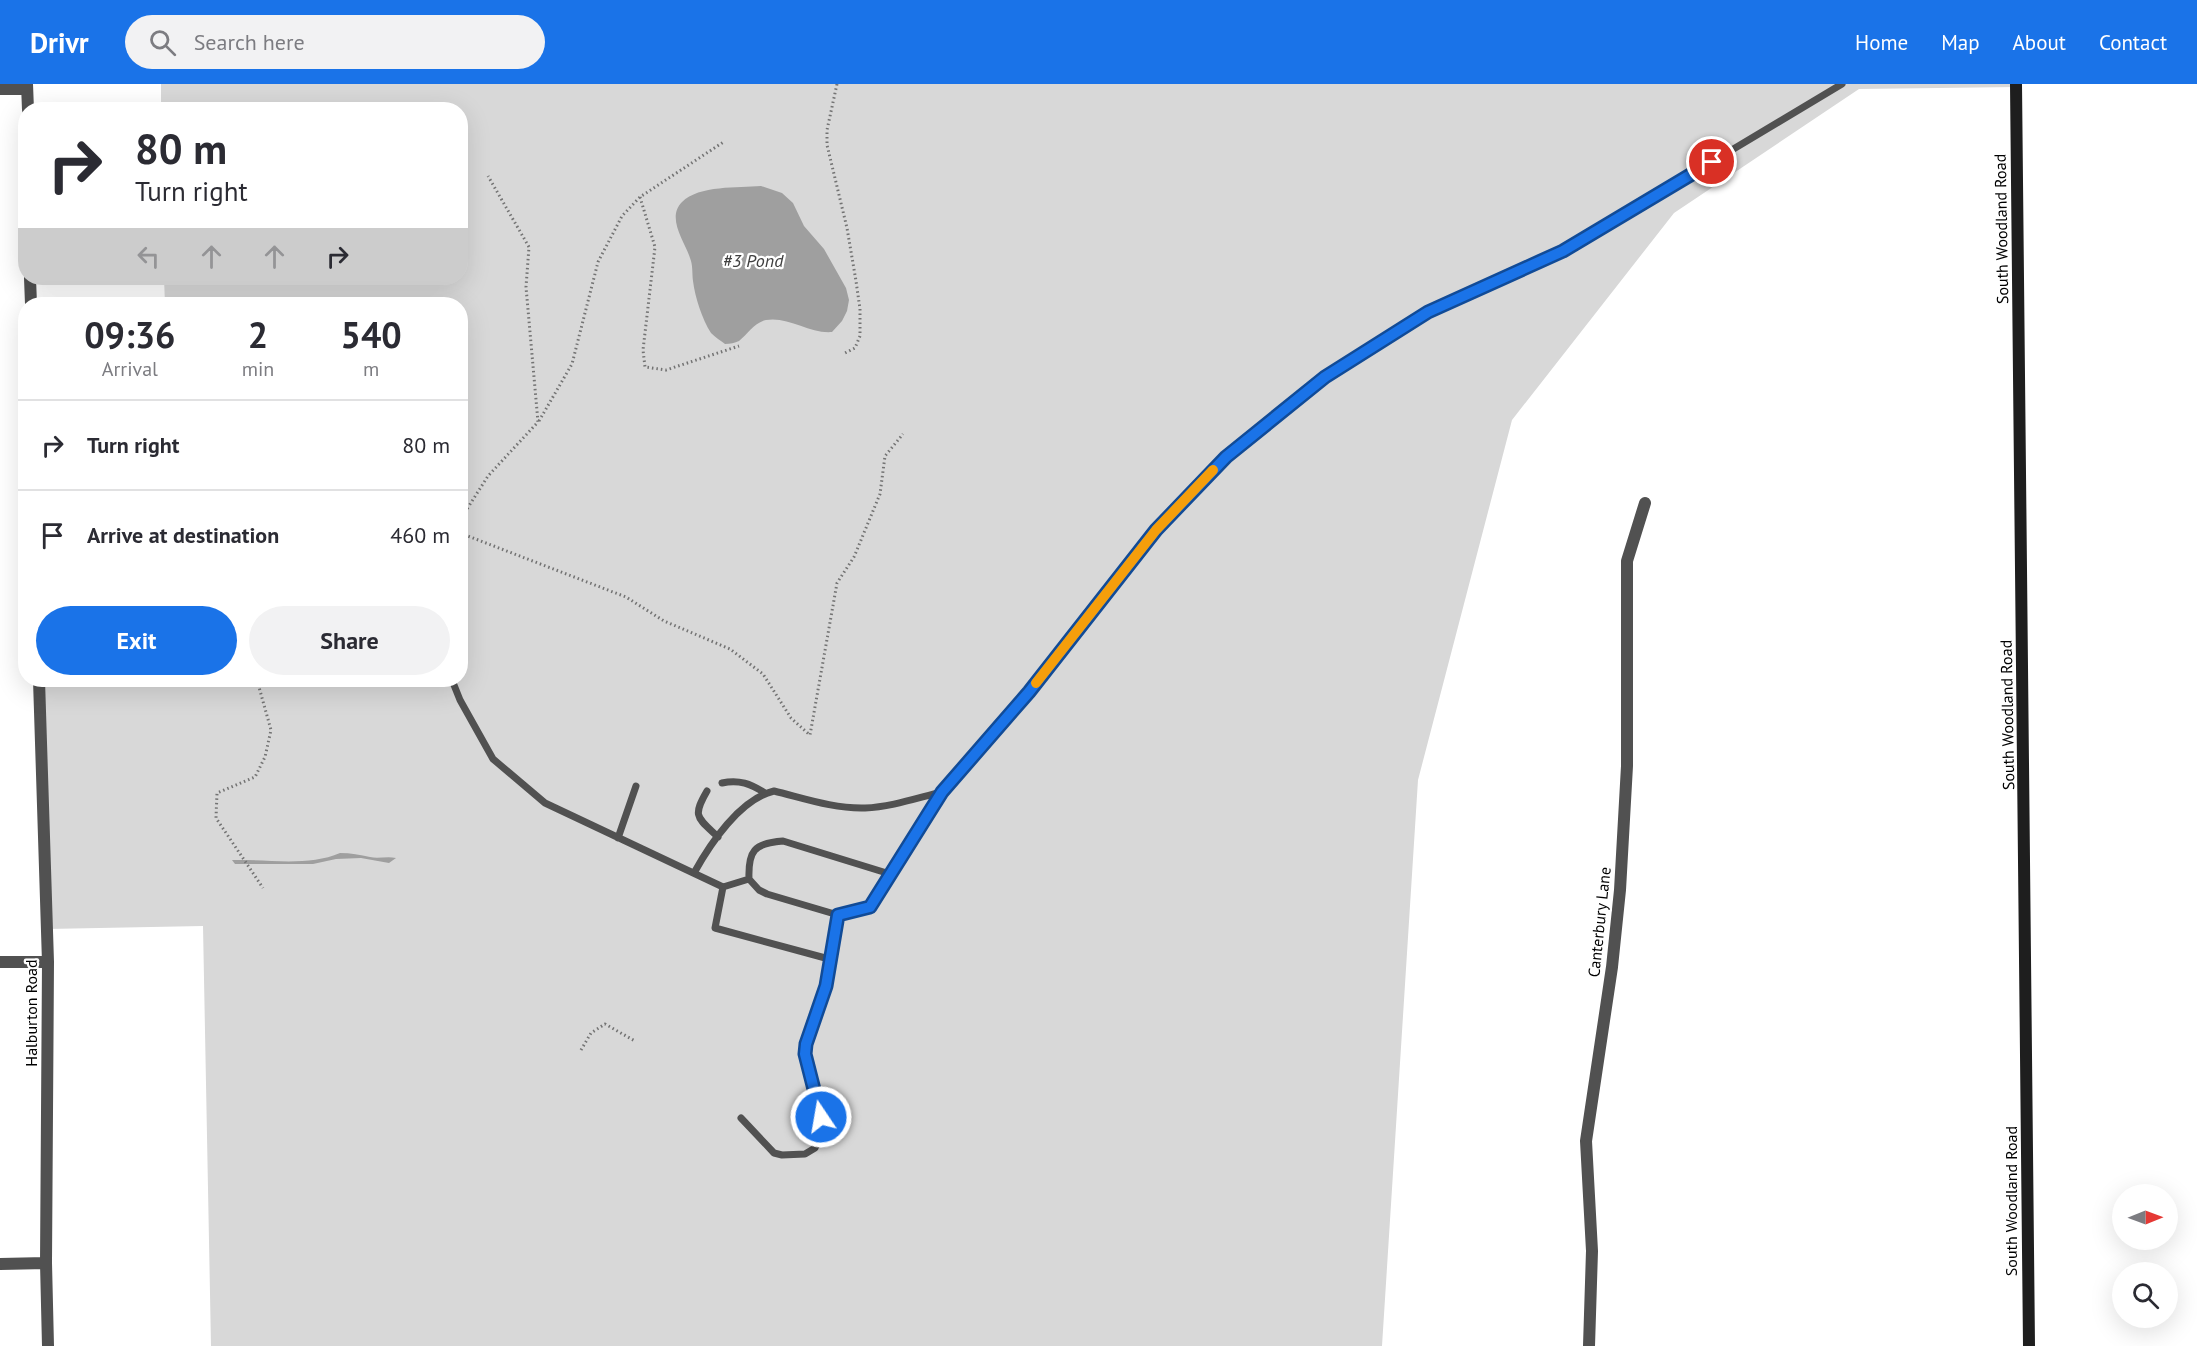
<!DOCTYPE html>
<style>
body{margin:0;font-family:"PT Sans",sans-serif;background:#f2f2f3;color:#2b2b33;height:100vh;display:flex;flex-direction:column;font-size:22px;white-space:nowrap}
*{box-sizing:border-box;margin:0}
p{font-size:20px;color:#7c7c81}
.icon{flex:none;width:33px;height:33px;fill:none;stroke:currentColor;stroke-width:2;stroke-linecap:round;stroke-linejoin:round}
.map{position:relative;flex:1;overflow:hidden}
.side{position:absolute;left:18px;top:213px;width:450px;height:390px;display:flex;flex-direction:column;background:#fff;border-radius:24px;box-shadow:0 6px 24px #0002}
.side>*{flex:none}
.hud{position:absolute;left:18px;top:18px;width:450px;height:183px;border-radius:24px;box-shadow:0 6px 24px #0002;background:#fff;color:#2b2b33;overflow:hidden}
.needle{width:39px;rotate:89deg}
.tools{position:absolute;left:2112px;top:1100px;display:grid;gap:12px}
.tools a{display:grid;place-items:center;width:66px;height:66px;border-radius:50%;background:#fff;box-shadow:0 6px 24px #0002;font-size:30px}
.pin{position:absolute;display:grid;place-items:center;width:51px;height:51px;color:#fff;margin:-26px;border:3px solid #fff;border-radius:50%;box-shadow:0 2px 6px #0007}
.me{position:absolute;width:66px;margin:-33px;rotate:348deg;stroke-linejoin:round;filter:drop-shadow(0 0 4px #0008)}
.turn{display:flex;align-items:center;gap:21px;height:126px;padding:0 18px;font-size:27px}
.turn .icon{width:78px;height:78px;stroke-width:2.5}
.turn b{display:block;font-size:42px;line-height:51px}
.lanes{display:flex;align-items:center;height:57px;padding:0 18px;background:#0003;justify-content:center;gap:30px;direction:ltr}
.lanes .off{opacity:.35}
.eta{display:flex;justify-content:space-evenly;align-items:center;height:102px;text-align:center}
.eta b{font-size:36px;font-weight:700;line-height:42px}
.action{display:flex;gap:12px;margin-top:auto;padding:12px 18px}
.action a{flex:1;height:69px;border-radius:36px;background:#1a73e8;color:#fff;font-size:24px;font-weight:700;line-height:69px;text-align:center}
.action a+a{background:#f2f2f3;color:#2b2b33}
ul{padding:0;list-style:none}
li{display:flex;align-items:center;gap:18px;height:90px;padding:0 18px;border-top:2px solid #e1e1e2}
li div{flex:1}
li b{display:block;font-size:22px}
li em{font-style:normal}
header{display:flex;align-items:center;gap:36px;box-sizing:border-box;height:84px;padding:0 30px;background:#1a73e8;color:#fff}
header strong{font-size:28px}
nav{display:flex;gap:33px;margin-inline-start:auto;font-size:21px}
.search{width:420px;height:54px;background:#f2f2f3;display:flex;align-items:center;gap:15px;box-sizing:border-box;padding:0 21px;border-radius:33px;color:#7c7c81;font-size:22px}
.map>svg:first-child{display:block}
</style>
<header>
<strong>Drivr</strong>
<div class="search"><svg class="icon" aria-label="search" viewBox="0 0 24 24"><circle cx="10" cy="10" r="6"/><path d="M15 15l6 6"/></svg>Search here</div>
<nav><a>Home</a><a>Map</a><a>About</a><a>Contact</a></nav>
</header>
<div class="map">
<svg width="2197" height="1262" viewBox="0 0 2197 1262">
<rect width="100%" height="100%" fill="#fff"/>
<path fill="#d8d8d8" d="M161,0H2016V3L1859,5L1674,129L1512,336L1418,696L1382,1262H211L203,842L47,845L39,596H460V220H165L164,194H460V26L161,25Z"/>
<path fill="#9f9f9f" d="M761,102L782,109L793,119L804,142L824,165L846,204L849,216L847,227L842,237L832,248C810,250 788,232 766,236C754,239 748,250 739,257C735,259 730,260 725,260C721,257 715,253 711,249C702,235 695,213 693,197C692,189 693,181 690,174C685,158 666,134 682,118C699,101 738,104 761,102Z
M340,769C351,769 360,771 370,773C378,775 387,772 396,774L389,779L361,774L336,775L313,780H235L232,776C266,775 308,783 340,769Z"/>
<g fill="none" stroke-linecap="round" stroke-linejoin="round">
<path stroke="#737373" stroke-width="3" stroke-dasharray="1.5 3" stroke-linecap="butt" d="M837,0L827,46V61L847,144L856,197L860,225V252L855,264L843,270
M640,113L655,163L643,266L645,283L666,286L739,262
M539,337L572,280L598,178L622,132L640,113L725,57
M460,436L488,392L538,338L526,203L529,163L488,92
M460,449L626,513L664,537L730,565L763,590L791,634L810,651L837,499L854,473L880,410L885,372L903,350
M257,596L271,646L265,673L255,693L217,709L216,734L263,804
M581,966L591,949L605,940L635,957"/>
<path stroke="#515151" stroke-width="7" d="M452,596L460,616L493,675L545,719L723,803L715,844L829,875L838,831L870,823L942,708L1029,608L1156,446L1226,373L1325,293L1428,227L1563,167L1842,0
M722,699C739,695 751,700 765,709
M707,707C692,733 697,733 718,753
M618,754L636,702
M694,789C710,760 740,715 774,707C803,714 834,725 865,724C891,723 917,714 942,708
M723,803L749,795
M838,831L767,810L759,806L749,795C748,767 754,759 783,757L890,790
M741,1034L774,1069L782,1071L805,1070L815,1064C829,1034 814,1000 805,970V960L826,902L829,875"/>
<path stroke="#515151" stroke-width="12" d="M27,0L28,26
M0,5H27
M30,194L31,220
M39,596L48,878L46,1179L48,1262
M0,878H48
M0,1180L46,1179
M1589,1262L1592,1167L1586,1057L1612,883L1620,806L1627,682V477L1645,419"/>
<path stroke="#1e1e1e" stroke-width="12" d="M2016,0L2029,1262"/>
</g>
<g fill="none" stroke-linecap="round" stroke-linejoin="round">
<g stroke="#114b97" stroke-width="15">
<path id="route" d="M821,1033L805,970L806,960L826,902L838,831L870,823L942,708L1029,608L1156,446L1226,373L1325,293L1428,228L1563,167L1712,78"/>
</g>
<use href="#route" stroke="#1a73e8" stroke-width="10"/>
<path stroke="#f59e0b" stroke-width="10" d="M1036,599L1156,446L1213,386"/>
</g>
<g text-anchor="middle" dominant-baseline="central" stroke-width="4.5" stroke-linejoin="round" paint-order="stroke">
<g font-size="16" fill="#000" stroke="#fff">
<text transform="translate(2001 145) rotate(-91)">South Woodland Road</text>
<text transform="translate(2007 631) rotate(-91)">South Woodland Road</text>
<text transform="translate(1599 838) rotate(-84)">Canterbury Lane</text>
<text transform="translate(31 929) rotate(-90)">Halburton Road</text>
<text transform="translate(2011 1117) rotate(-90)">South Woodland Road</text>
</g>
<g font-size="18" font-style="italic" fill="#404040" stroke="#fff">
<text x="753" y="176">#3 Pond</text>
</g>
</g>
</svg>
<div class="tools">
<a><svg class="needle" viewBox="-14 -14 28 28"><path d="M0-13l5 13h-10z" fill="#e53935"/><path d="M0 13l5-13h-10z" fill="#7c7c81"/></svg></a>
<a><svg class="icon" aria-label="search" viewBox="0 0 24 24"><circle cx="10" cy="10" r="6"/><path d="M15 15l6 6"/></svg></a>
</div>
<div class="pin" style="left:1712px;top:78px;background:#d93025"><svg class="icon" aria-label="arrive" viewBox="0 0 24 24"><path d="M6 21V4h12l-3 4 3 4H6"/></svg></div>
<svg class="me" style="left:821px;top:1033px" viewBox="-20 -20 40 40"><circle r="17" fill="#1a73e8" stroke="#fff" stroke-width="3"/><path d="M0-11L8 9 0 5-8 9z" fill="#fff"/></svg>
<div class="hud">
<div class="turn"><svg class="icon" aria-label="right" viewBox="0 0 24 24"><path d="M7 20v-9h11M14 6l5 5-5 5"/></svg><div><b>80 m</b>Turn right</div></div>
<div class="lanes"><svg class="icon off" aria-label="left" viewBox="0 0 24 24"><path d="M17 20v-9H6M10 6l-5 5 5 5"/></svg><svg class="icon off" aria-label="ahead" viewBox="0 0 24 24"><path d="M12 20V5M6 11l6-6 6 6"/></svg><svg class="icon off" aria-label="ahead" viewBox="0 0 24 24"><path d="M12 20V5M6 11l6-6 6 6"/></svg><svg class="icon" aria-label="right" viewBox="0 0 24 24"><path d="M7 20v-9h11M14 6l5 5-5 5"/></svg></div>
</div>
<section class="side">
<div class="eta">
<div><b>09:36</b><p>Arrival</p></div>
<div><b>2</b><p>min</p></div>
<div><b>540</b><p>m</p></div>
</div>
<ul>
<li><svg class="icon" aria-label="right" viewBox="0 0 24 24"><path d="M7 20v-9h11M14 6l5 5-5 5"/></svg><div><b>Turn right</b></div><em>80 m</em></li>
<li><svg class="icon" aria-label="arrive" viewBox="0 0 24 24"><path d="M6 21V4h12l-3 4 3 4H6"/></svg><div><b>Arrive at destination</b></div><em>460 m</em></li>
</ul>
<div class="action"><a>Exit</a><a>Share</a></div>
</section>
</div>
